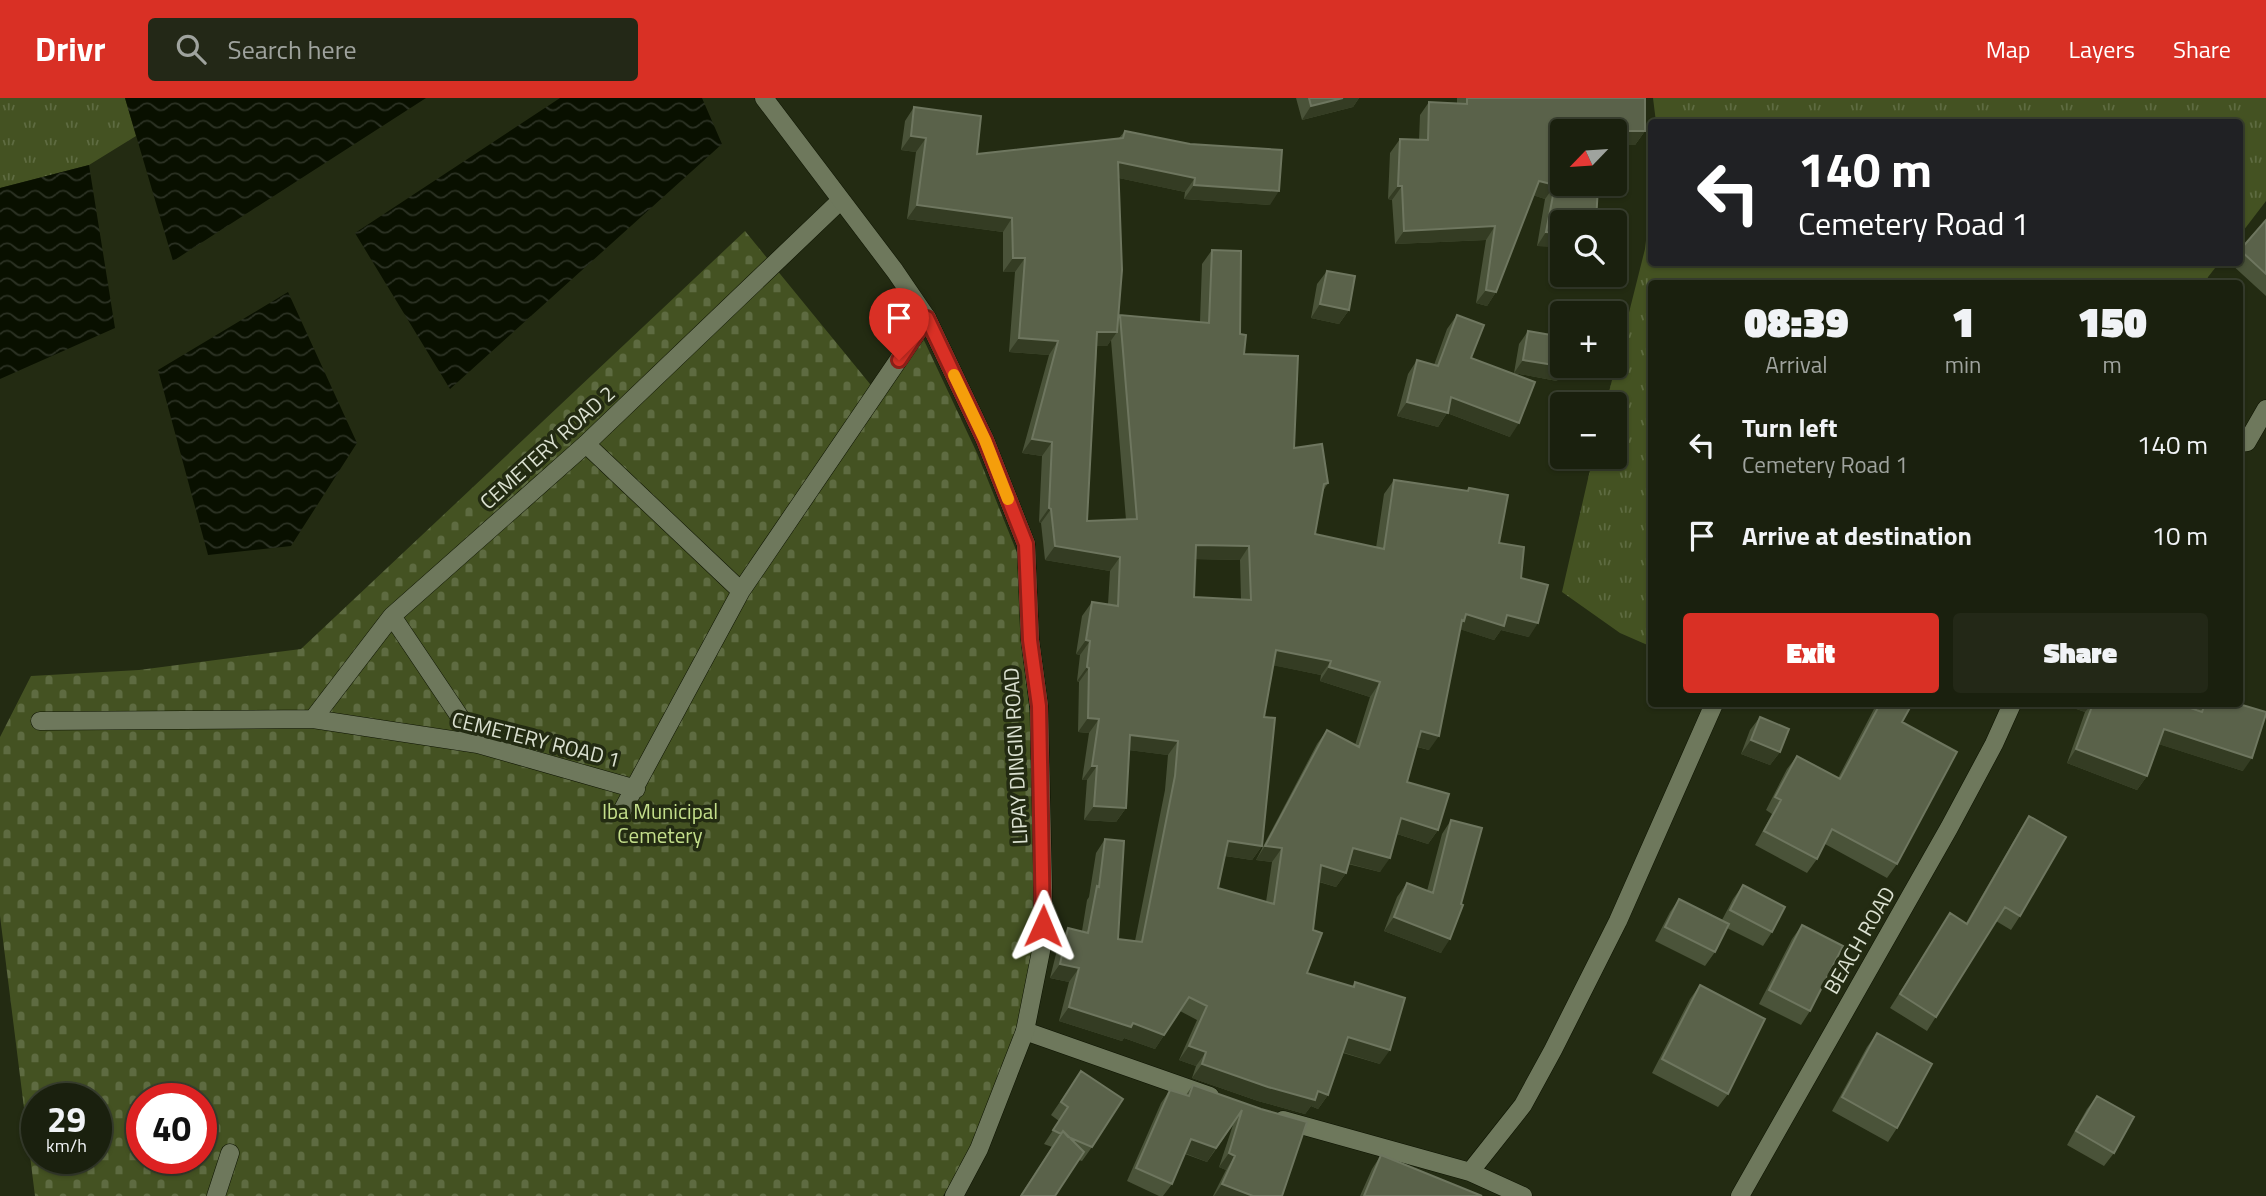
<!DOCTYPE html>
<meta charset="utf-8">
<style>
body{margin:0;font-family:"Titillium Web",sans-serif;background:#232817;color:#f1f3f6;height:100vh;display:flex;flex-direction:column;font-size:26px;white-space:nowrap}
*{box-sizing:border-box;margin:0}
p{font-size:23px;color:#9fa39e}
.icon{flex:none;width:38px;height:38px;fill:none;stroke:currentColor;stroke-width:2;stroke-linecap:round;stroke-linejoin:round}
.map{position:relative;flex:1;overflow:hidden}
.side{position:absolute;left:1648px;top:182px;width:595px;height:427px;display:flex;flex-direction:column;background:#1a200e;border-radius:7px;box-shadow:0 2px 5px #0004,0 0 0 2px #383e2e}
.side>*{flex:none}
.guide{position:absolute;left:1648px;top:21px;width:595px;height:147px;border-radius:7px;box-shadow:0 2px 5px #0004,0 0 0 2px #383e2e;background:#202124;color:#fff;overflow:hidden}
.needle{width:46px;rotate:245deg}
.buttons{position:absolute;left:1550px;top:21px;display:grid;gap:14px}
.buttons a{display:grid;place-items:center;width:77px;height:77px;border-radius:7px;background:#1a200e;box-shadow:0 2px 5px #0004,0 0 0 2px #383e2e;font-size:35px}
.speed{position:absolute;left:21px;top:985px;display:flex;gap:14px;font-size:35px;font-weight:700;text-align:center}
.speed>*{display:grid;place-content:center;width:91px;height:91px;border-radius:50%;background:#1a200e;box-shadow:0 2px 5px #0004,0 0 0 2px #383e2e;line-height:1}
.speed small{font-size:18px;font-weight:400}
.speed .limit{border:10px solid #d22;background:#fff;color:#111}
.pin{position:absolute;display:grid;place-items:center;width:60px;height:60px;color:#fff;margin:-72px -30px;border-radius:50% 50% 50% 0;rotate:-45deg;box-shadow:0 0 7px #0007}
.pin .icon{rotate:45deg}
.me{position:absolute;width:77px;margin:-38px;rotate:1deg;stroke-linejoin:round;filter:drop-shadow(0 0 5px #0008)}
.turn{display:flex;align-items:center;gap:24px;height:147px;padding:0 35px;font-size:32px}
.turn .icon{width:91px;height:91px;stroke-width:2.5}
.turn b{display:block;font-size:49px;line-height:60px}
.eta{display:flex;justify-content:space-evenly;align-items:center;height:119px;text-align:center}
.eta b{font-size:42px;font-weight:800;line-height:49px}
.action{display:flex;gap:14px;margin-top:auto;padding:14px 35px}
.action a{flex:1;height:80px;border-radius:7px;background:#d93025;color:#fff;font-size:28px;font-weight:800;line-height:80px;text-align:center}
.action a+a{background:#232817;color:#f1f3f6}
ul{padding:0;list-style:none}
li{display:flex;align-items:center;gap:21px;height:91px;padding:0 35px}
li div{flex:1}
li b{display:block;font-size:26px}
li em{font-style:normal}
header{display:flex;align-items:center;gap:42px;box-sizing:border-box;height:98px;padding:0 35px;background:#d93025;color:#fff}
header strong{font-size:33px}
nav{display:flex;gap:38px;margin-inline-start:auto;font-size:24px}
.search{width:490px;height:63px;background:#232817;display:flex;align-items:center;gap:18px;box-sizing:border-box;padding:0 24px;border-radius:7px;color:#9fa39e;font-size:26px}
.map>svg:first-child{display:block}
</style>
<header>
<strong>Drivr</strong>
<div class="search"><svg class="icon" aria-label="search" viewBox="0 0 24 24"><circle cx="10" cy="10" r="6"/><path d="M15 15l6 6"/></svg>Search here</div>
<nav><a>Map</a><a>Layers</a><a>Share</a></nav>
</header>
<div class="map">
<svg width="2266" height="1098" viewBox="0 0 2266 1098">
<defs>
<pattern id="grass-tufts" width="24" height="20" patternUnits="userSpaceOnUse" patternTransform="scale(1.75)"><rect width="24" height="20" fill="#445222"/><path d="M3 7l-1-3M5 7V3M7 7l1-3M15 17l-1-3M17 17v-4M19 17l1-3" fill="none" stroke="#5e6b41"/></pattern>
<pattern id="cemetery-stones" width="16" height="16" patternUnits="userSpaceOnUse" patternTransform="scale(1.75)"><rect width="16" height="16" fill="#445222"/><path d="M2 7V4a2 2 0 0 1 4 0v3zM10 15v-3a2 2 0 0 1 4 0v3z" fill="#5e6b41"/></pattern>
<pattern id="water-waves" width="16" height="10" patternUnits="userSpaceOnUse" patternTransform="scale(1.75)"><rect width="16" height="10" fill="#091000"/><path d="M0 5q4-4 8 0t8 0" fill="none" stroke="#2c3224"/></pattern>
</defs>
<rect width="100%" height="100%" fill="#232b12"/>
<path fill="url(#grass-tufts)" d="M0,0H125L136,38L89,67L0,90Z
M1653,0H2266V103L2240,137V24H1656Z
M1652,90V164L2219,165L2208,179L2206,186H1652V549L1620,535L1562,494L1593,359H1615V306H1606L1645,151Z"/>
<path fill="url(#cemetery-stones)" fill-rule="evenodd" d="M745,133L879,297L921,236L977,355L1018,457L1022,552L1030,616L1033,703V851L1017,935L972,1050L943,1098H35L0,818V639L31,578L139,572L301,551ZM37,1001H96V1060H37ZM142,1001H201V1060H142Z"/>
<path fill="url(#water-waves)" d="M125,0H426L173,163Z
M560,0H702L722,46L450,291L355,135Z
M89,67L115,230L0,281V90Z
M288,194L357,345L291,448L208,457L158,272Z"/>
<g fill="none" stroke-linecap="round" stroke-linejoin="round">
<g stroke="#0d1300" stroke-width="19">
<path id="service" d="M586,346L741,493
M313,621L392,518
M40,623L313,621L478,646L636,691
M478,646L392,518L586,346L840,103
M622,713L741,493L927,220
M216,1098L230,1055"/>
</g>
<g stroke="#0d1300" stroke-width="19">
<path id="minor" d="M2240,345L2247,344L2266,311
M1025,933L1210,998
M1283,1022L1470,1074L1523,1098
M1470,1074L1523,1007L1553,952L1618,823L1714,606
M1740,1098L1949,730L1994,646L2012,606"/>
</g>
<g stroke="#0d1300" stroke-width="19">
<path id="tertiary" d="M764,0L895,173L927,220L985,342L1026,446L1030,542L1039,608L1043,790L1042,848L1025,933L979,1051L954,1098"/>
</g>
<use href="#service" stroke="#6e785c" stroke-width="18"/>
<use href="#minor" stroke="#6e785c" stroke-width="18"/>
<use href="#tertiary" stroke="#6e785c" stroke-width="18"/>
</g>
<path fill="#4a5339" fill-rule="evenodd" d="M1296,0H1359L1353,9L1302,22Z
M1457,0H1645V33L1635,47H1615V33H1563V149L1537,148L1545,101L1533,97L1496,194L1487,208L1476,205L1486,142L1395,146L1392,102L1388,101L1390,55L1400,41L1419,42L1420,17L1429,4L1457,5Z
M914,9L977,56L1119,40L1125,33L1270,107L1184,101L1185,94L1119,80L1118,220L1120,217L1200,224L1202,166L1212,152L1240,236L1244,256L1294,350L1328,385L1323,393L1315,436L1376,450L1384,396L1394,382L1467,393L1469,390L1499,445L1521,480L1529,539L1501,532L1494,542L1460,531L1429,652L1417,649L1407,684L1438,732L1428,746L1397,736L1380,774L1348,766L1346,775L1336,789L1319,784L1307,875L1352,889L1355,884L1380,966L1343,955L1328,997L1318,1011L1311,1008L1305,1016L1258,1003L1192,980L1196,968L1179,962L1197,922L1180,913L1155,951L1124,940L1122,943L1059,923L1069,884L1050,880L1059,844L1068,830L1082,833L1087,802L1089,799L1096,755L1105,741L1118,841L1135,843L1165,692L1168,657L1129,652L1126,710L1116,724L1084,722L1087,682H1082L1089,635L1078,634L1079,584L1077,583L1080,557L1076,556L1082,518L1092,504L1108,506L1110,473L1045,462L1041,425L1039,424L1042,358L1022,355L1049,257L1009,254L1015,174H1003V134L907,121L916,54L901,52L905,23ZM1111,242L1126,422L1087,423L1097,248H1107ZM1195,461L1240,462L1241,502L1194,499ZM1273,567L1321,577L1320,583L1370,599L1355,647L1327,632L1317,646L1256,762L1272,764L1266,804L1218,790L1225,758L1252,762L1262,748L1264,619Z
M2266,122V198L2230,165L2240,164V151Z
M1327,173L1349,212L1339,226L1311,220L1317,186Z
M1457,217L1471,260L1510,339L1447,315L1438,329L1397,318L1408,276L1417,262L1434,267L1447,231Z
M1528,233L1557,283L1514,275L1519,246Z
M1867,606H1912L1902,624L1897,766L1887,780L1825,746L1817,761L1807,775L1755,747L1772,716L1766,712L1787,671L1797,658L1838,680L1875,609Z
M2062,606H2179L2197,612L2201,606H2239L2243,673L2159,646L2147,678L2137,692L2067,665L2085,614Z
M1760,619L1780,654L1770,667L1741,656L1750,632Z
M2029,718L2020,818L2011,832L1996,823L1927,933L1890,910L1950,815L1966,825L2020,732Z
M1451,722L1461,806L1441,855L1384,833L1397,799L1407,785L1427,793L1442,736Z
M1743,787L1772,834L1763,848L1727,830L1715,854L1705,868L1655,843L1670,814L1679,801L1722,822L1733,801Z
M1802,827L1810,913L1801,927L1759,906L1792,841Z
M1700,887L1728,996L1718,1009L1652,975L1690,901Z
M1877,935L1897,1030L1888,1044L1832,1013L1867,949Z
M1081,973L1092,1049L1082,1063L1079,1062L1055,1098H1020L1052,1049L1044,1046L1059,1023L1051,1017Z
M1193,987L1261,1011L1282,1098H1213L1226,1072L1219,1069L1233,1027L1207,1064L1185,1056L1172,1086L1163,1098H1159L1127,1083L1161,1005L1170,992L1186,997Z
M2097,998L2114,1055L2104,1068L2067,1047L2087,1011Z
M1381,1057L1482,1098H1360L1372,1071Z"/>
<path fill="#343c23" d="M1343,0H1359L1353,9L1302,22L1311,8Z
M1615,33H1645L1635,47H1615Z
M911,38L926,40L916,54L901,52Z
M1118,64L1195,80L1185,94L1109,78Z
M1539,83L1555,87L1545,101L1529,96Z
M1194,87L1279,93L1270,107L1184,101Z
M1398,88H1402L1392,102L1388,101Z
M917,107L1012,120L1003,134L907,121Z
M1495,128L1486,142L1395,146L1404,133Z
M1546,134L1563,135V149L1537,148Z
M1013,160H1025L1015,174H1003Z
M1486,192L1496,194L1487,208L1476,205Z
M1320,206L1349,212L1339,226L1311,220Z
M1097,234H1117L1107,248H1088Z
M1019,240L1058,243L1049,257L1009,254Z
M1523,262L1567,269L1557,283L1514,275Z
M1451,299L1519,325L1510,339L1447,315L1438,329L1397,318L1407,304Z
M1032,341L1052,344L1042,358L1022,355Z
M1049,410L1051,411L1041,425L1039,424Z
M1196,447L1249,448L1240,462L1186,461Z
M1055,448L1120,459L1110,473L1045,462Z
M1466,516L1507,517L1538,525L1529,539L1501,532L1494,542L1459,531L1452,536Z
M1086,542L1090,543L1080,557L1076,556Z
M1276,552L1331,563L1321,577L1266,566Z
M1087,569L1089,570L1079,584L1077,583Z
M1329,569L1380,584L1370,599L1320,583Z
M1867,606H1878L1875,609Z
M2062,606H2092L2085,614Z
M1088,620L1099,621L1089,635L1078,634Z
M2164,631L2252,660L2243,673L2155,645Z
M1421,633L1439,638L1429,652L1411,647Z
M1130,637L1178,643L1168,657L1120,651Z
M1751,642L1780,654L1770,667L1741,656Z
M2076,651L2147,678L2137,692L2067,665Z
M1092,668H1097L1087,682H1082Z
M1094,708L1126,710L1116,724L1084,722Z
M1401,720L1438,732L1428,746L1391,734Z
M1228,743L1262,748L1252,762L1219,757Z
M1265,748L1282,750L1272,764L1256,762Z
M1353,750L1390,760L1380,774L1343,764Z
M1321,767L1346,775L1336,789L1311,781Z
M1394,819L1450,841L1441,855L1384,833Z
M1060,866L1079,870L1069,884L1050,880Z
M1069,909L1133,925L1164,937L1155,951L1124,940L1122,943L1059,923Z
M1348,939L1390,952L1380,966L1339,953Z
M1189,948L1206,954L1196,968L1179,962Z
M1202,966L1318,993L1328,997L1318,1011L1311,1008L1305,1016L1258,1003L1192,980Z
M1191,1041L1216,1050L1207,1064L1182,1054Z
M1229,1055L1235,1058L1226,1072L1219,1069Z
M1222,1086L1253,1098H1214Z"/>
<path fill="#5a624a" stroke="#6e765f" stroke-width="2" fill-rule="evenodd" d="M1309,0H1343L1311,8Z
M1467,0H1645V33H1563V86H1580V87L1598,88L1596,124H1563V135L1546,134L1555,87L1539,83L1496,194L1486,192L1495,128L1404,133L1402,88H1398L1400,41L1428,42L1429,4L1467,6Z
M914,9L981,18L977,56L1123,40L1125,33L1190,46L1282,52L1279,93L1194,87L1195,80L1118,64L1122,172L1117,234H1097L1087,423L1137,421L1120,217L1209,225L1212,152L1241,153L1240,236L1246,237L1244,256L1298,258L1294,350L1322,346L1328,385L1324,386L1315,436L1384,451L1394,382L1468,393L1469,390L1508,397L1499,445L1524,449L1521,480L1548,487L1538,525L1507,517L1504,528L1466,516L1464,523L1462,522L1439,638L1421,633L1407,684L1449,696L1438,732L1401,720L1390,760L1353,750L1346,775L1321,767L1313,832L1322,835L1307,875L1354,889L1355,884L1405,900L1390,952L1348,939L1328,997L1318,993L1315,1002L1268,989L1202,966L1206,954L1189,948L1207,908L1189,899L1164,937L1133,925L1131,929L1069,909L1079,870L1060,866L1068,830L1088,835L1097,788L1099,789L1105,741L1124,743L1118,841L1142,844L1175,678L1178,643L1130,637L1126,710L1094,708L1097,668H1092L1099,621L1088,620L1089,570L1087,569L1090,543L1086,542L1092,504L1118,508L1120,459L1055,448L1051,411L1049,410L1052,344L1032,341L1058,243L1019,240L1025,160H1013L1012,120L917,107L926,40L911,38ZM1196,447L1249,448L1251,502L1194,499ZM1276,552L1331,563L1329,569L1380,584L1359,649L1327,632L1265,748L1282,750L1274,806L1218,790L1228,743L1262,748L1275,620L1264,619Z
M2266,122V176L2240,152Z
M1327,173L1355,178L1349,212L1320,206Z
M1457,217L1484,227L1471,260L1535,284L1519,325L1451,299L1448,315L1407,304L1417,262L1438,268Z
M1528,233L1563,239V268H1567V269L1523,262Z
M1880,606H1912L1902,624L1957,654L1897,766L1832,731L1817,761L1764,733L1781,702L1775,699L1797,658L1840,681Z
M2093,606H2179L2202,614L2205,606H2239L2266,614V616L2252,660L2164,631L2147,678L2076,651Z
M1760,619L1789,631L1780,654L1751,642Z
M2029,718L2066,739L2020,818L2005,809L1936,919L1900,896L1950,815L1967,826Z
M1451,722L1482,730L1461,806L1463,807L1450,841L1394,819L1407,785L1433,795Z
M1743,787L1785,809L1772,834L1730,812Z
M1679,801L1729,826L1715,854L1665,829Z
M1802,827L1843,848L1810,913L1769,892Z
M1700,887L1765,921L1728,996L1662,961Z
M1877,935L1932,966L1897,1030L1842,999Z
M1081,973L1123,1001L1092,1049L1068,1039L1063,1033L1061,1036L1053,1032L1068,1009L1061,1004Z
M1193,987L1261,1011L1307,1024L1282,1098H1253L1222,1086L1235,1058L1229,1055L1242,1012L1216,1050L1191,1041L1172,1086L1136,1070L1170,992L1189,998Z
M2097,998L2134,1019L2114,1055L2076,1033Z
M1063,1033L1084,1054L1055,1098H1021Z
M1381,1057L1482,1098H1364Z"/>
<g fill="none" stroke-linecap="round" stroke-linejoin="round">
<g stroke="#8d1f18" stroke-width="18">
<path id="route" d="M899,262L927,220L985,342L1026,446L1030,542L1039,608L1043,828"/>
</g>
<use href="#route" stroke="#d93025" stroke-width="12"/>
<path stroke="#f59e0b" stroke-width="12" d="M954,277L985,342L1008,401"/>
</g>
<g text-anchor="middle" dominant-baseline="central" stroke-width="7" stroke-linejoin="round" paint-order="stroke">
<g font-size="21" fill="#dbe1d1" stroke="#232b12">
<text transform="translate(547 349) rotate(-42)">CEMETERY ROAD 2</text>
<text transform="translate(536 641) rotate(14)">CEMETERY ROAD 1</text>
<text transform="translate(1015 658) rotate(-93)">LIPAY DINGIN ROAD</text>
<text transform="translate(1859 842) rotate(-60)">BEACH ROAD</text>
</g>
<g font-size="21" fill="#c4df8b" stroke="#232b12">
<text x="660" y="713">Iba Municipal<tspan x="660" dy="24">Cemetery</tspan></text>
</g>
</g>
</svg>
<div class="buttons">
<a><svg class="needle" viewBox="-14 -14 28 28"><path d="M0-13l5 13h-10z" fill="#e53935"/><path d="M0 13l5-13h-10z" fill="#9fa39e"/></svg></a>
<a><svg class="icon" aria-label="search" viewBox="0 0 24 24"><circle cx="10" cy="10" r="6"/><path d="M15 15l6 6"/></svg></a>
<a>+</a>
<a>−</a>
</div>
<div class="speed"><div>29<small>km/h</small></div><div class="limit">40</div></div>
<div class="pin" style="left:899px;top:262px;background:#d93025"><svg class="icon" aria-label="arrive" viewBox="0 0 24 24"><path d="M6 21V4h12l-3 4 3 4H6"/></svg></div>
<svg class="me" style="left:1043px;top:828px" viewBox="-20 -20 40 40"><path d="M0-17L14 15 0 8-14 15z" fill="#d93025" stroke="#fff" stroke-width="4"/></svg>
<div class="guide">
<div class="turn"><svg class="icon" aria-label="left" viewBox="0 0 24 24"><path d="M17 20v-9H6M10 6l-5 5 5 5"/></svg><div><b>140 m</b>Cemetery Road 1</div></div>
</div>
<section class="side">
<div class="eta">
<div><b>08:39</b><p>Arrival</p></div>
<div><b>1</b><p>min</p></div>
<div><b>150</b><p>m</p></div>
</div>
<ul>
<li><svg class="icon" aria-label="left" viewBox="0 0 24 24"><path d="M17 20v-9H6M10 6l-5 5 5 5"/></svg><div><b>Turn left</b><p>Cemetery Road 1</p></div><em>140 m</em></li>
<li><svg class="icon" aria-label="arrive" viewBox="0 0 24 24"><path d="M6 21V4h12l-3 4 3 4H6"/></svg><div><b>Arrive at destination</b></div><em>10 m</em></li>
</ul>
<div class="action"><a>Exit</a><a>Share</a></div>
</section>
</div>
